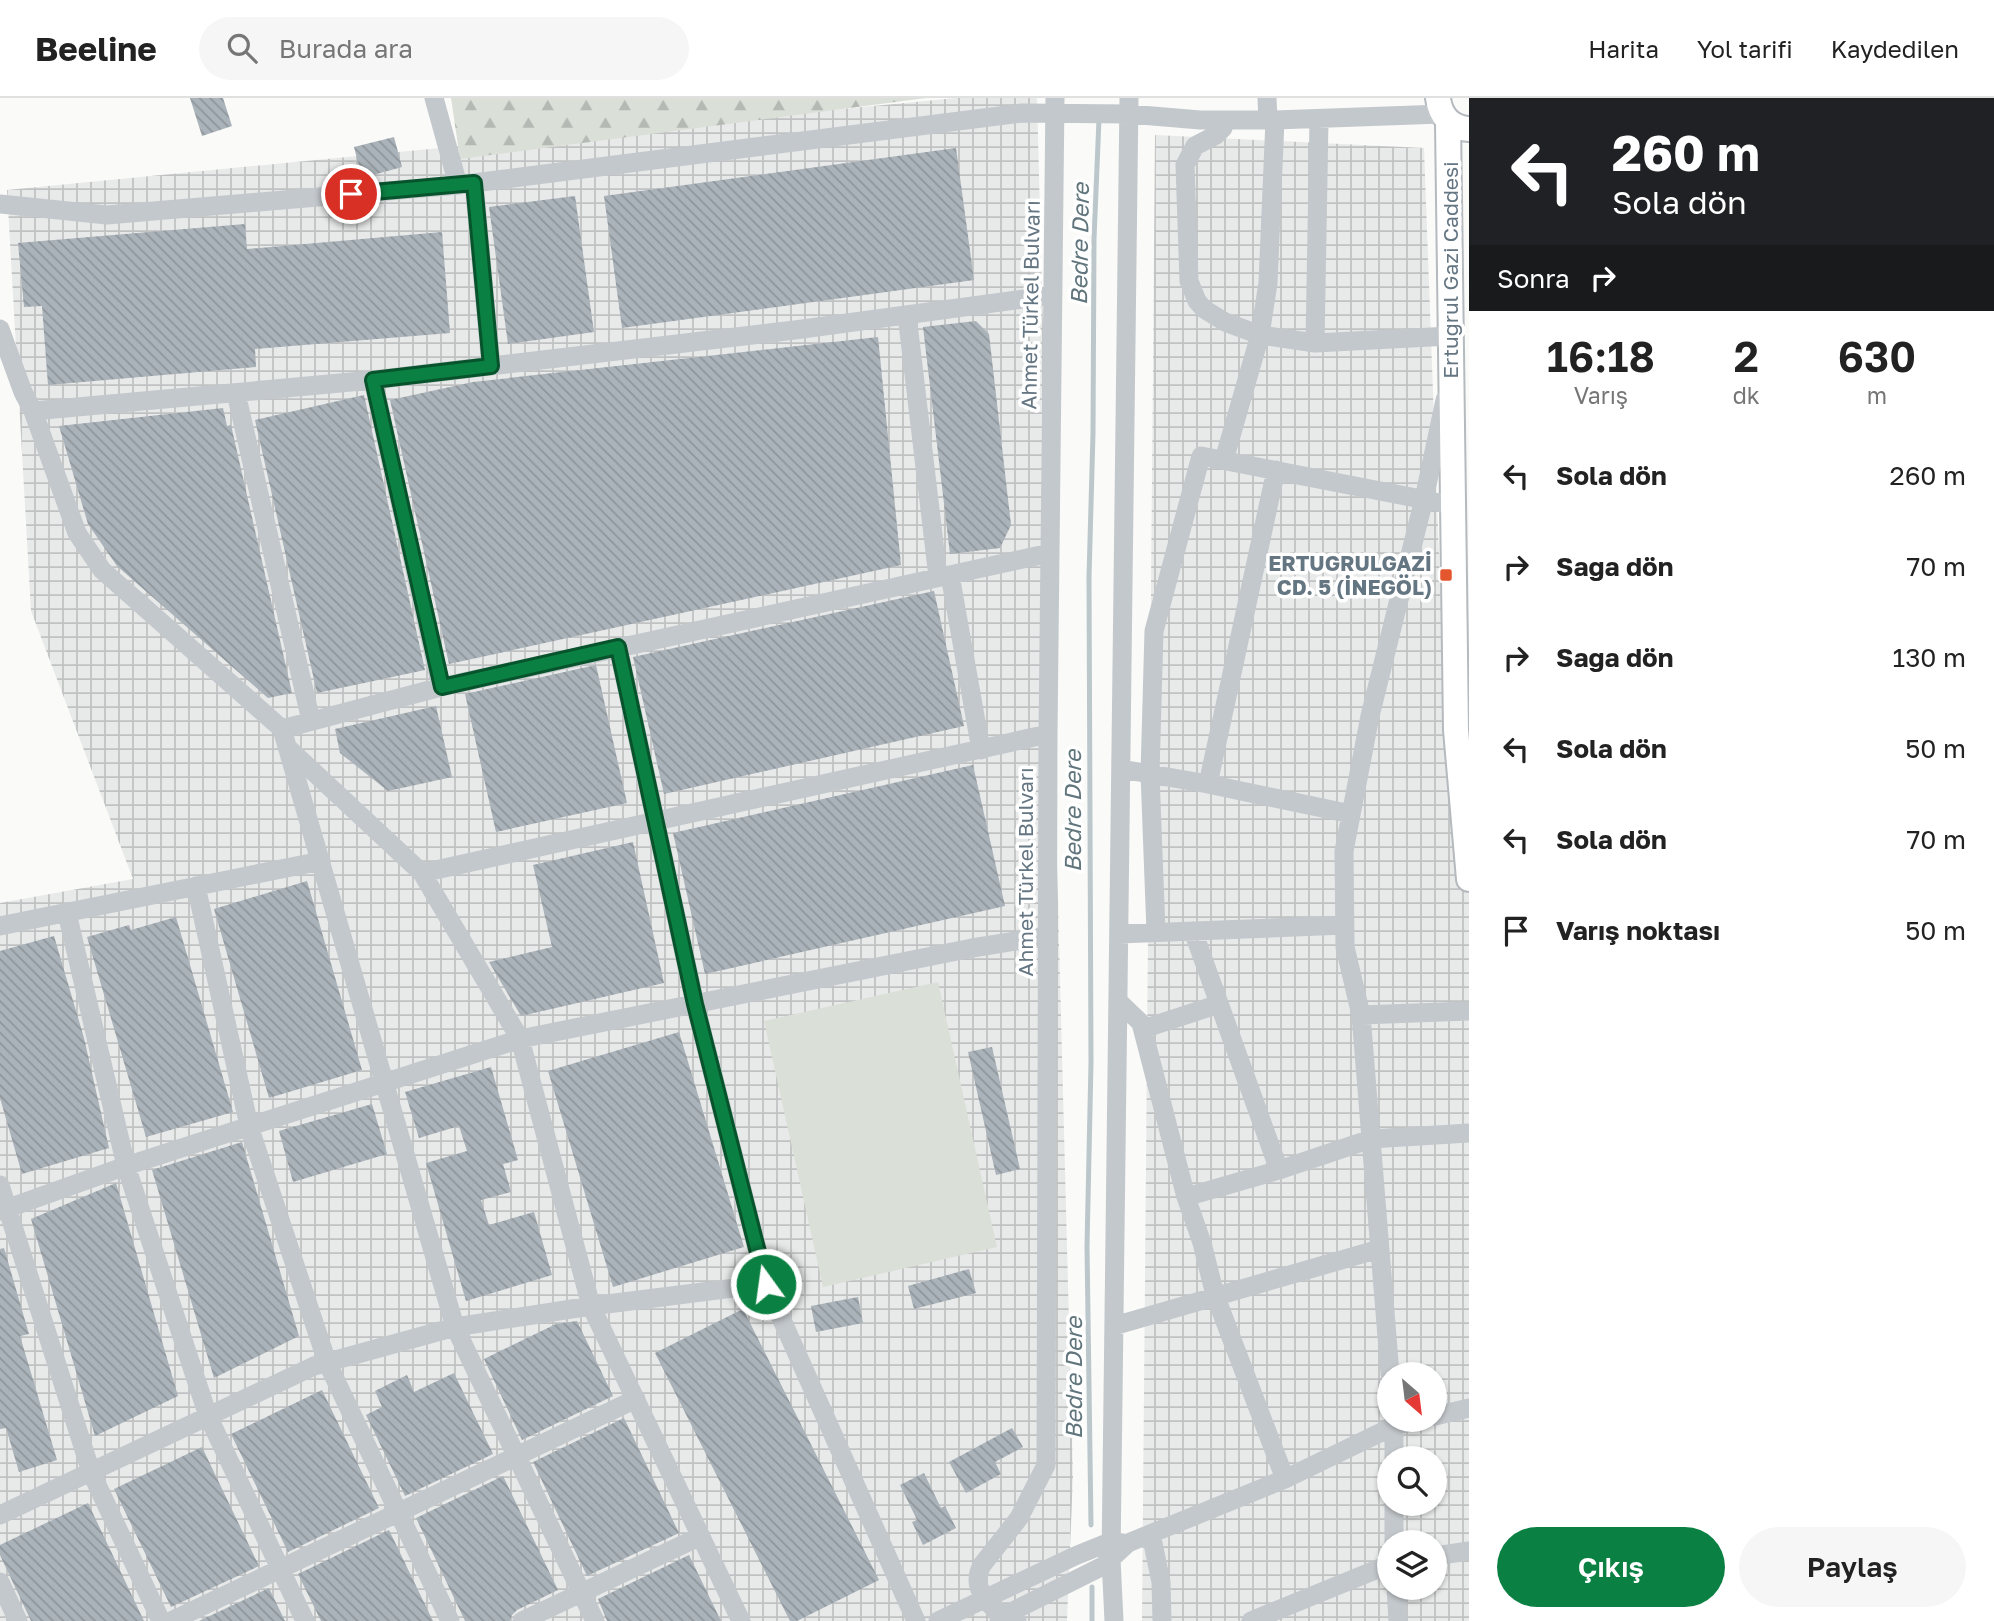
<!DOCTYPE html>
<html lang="tr">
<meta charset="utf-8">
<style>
body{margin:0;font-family:"Golos Text",sans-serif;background:#f6f6f6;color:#222;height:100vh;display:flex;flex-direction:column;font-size:26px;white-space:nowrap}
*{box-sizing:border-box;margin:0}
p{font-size:23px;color:#767676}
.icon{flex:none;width:38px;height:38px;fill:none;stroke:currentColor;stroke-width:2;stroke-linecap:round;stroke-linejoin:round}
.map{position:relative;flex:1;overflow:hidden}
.panel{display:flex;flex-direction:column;background:#fff;width:525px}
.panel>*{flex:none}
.hud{background:#202124;color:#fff;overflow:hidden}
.needle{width:46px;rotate:152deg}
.tools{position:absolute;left:1377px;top:1264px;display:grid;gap:14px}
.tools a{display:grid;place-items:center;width:70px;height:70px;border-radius:50%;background:#fff;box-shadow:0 2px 5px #0004;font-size:35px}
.pin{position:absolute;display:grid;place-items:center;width:60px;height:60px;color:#fff;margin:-30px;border:4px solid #fff;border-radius:50%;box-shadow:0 2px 7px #0007}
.me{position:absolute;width:77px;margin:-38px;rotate:346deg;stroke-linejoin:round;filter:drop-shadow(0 0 5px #0008)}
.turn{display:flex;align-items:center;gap:24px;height:147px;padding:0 28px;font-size:32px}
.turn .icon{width:91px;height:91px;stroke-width:2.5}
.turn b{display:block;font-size:49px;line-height:60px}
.then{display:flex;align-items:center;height:66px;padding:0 28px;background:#0003;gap:14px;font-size:26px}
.eta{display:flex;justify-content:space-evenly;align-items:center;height:119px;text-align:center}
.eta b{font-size:42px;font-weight:600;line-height:49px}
.primary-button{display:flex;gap:14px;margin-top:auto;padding:14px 28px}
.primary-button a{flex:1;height:80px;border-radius:42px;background:#0b8043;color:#fff;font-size:28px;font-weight:600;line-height:80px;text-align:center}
.primary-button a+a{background:#f6f6f6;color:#222}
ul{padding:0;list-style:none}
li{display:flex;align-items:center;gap:21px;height:91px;padding:0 28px}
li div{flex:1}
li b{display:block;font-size:26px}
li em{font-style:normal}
header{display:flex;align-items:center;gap:42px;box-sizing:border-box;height:98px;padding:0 35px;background:#fff;border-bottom:2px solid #e0e0e0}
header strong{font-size:33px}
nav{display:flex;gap:38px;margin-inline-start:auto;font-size:24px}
.search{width:490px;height:63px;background:#f6f6f6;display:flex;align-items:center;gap:18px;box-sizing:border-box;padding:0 24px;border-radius:38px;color:#767676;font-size:26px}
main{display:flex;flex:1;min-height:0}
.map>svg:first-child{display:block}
</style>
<header>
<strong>Beeline</strong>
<div class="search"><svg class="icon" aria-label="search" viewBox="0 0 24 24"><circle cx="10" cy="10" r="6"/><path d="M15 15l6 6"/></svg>Burada ara</div>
<nav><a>Harita</a><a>Yol tarifi</a><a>Kaydedilen</a></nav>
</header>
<main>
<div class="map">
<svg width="1469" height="1523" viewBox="0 0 1469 1523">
<defs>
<pattern id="industrial-grid" width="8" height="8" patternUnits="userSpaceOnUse" patternTransform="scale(1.75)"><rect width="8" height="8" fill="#e8e9e9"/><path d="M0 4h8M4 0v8" fill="none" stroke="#c0c1c2"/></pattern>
<pattern id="forest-firs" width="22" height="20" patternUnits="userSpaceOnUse" patternTransform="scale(1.75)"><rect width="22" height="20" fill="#dadfd7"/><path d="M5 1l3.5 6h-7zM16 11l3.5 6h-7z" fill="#b4b9b4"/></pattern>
<pattern id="building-back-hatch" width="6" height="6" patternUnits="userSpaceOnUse" patternTransform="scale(1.75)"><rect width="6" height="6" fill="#aab3b9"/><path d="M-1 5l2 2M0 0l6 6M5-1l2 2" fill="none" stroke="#8e969c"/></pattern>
</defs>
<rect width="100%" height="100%" fill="#fafaf8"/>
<path fill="url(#industrial-grid)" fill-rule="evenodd" d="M956,0H1037L1073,1378L1067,1523H0V805L133,781L31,513L7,92Z
M1155,37L1424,50L1443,566L1469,562V1523H1142ZM1390,1276H1435V1321H1390ZM1390,1360H1435V1405H1390ZM1390,1444H1435V1489H1390Z"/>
<path fill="#dadfd7" d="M938,884L997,1149L823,1189L764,923Z"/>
<path fill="url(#forest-firs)" d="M451,0H926L460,61Z"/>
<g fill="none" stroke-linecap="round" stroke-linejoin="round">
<path stroke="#bbc7cb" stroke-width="5" d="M1091,1427L1087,1148L1091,965L1089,479L1093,335L1094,141L1099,21
M1092,1523V1489"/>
</g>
<path fill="url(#building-back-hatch)" d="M190,0H223L232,28L202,38Z
M394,39L402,69L362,80L354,49Z
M956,50L974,182L622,230L604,98Z
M575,98L594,234L508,246L489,109Z
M245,126L247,151L442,134L450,235L255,251L256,269L48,287L42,208L24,209L18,145Z
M976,223L989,236L1011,427L1000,450L950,456L923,229Z
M878,239L901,467L449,566L390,302L473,284Z
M364,297L425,572L317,595L255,322Z
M223,310L227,328L231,327L292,595L268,600L117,468L88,426L59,328Z
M934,493L964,628L664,696L633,559Z
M596,567L627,705L496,734L465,596Z
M436,608L452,679L388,693L340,655L335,631Z
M973,667L1005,808L705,876L673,735Z
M633,744L664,885L521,918L489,864L552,849L533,767Z
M307,783L362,972L269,1000L214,811Z
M176,819L233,1014L146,1039L87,839L129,827L131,832Z
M54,838L84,940L109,1050L22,1076L0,1000V853Z
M679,934L744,1149L613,1189L548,973Z
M992,949L1020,1071L996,1077L968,954Z
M491,969L518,1062L503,1066L511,1094L481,1102L489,1127L534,1114L552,1177L466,1203L426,1065L467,1053L459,1028L419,1040L405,994Z
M372,1006L387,1056L293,1084L279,1033Z
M242,1044L299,1238L214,1280L152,1072Z
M116,1085L178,1298L95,1338L31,1121Z
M4,1150L29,1236L20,1238L57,1362L19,1374L6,1330L0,1331V1151Z
M969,1171L976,1195L914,1211L908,1188Z
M858,1199L863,1225L816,1234L811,1208Z
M743,1211L879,1482L797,1523H790L655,1255Z
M577,1223L613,1298L522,1342L484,1261L556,1226Z
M454,1275L493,1356L405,1398L366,1317L382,1309L375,1293L407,1277L414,1294Z
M322,1292L379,1410L288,1454L231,1336Z
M624,1320L679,1435L587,1478L533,1364Z
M1012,1330L1023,1349L995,1364L1001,1376L966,1395L949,1364Z
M202,1349L259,1468L171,1509L114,1391Z
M924,1375L941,1410L945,1408L956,1430L923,1447L912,1424L917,1422L900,1387Z
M503,1378L558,1492L517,1512L512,1517L510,1523H465L416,1420Z
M88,1405L144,1523H31L0,1457V1447Z
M389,1432L433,1523H321L298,1476Z
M689,1457L721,1523H607L598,1501Z
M269,1490L285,1523H199Z"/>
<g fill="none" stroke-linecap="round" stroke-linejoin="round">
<g stroke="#b5babe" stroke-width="28">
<path id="major" d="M1438,0C1440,18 1451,30 1469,31
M1448,24L1456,632L1469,781"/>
</g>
<path stroke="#c3c8cc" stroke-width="19" d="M434,0L458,87
M1267,0L1268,22
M1225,22L1223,30L1216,37L1195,48L1185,67L1189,183L1197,203L1204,211L1225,224L1260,237L1315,245L1450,238
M474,85L491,268
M0,106L107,117L458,87L1022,15L1129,16L1200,22H1275L1442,16
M907,217L938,479
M0,231L23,294L33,313L373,282L795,232L1053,197
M1315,245L1319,22
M373,282L441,589
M236,295L311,623
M33,313L77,435L102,472L282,631L455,1229L595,1523
M1224,362L1260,237L1268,185L1275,22
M950,477L981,652
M618,549L695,906L766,1186
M282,631L441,589L1050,455
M289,651L422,775L520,941L591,1208L741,1523
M1121,671L1208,686L1351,716
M1208,686L1276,372
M422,775L1048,636
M196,788L249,1028L327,1264L450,1523
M67,815L126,1068L208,1318L305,1523
M0,828L321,763
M1193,833L1279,1072
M1156,834L1150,676L1154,533L1201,358L1452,407
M1119,836L1345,827
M1118,903L1141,925L1186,1099L1202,1145L1215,1197L1285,1381
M1361,917L1469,913
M1143,931L1219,906
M0,1087L91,1374L161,1523
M1186,1099L1279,1072L1371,1041L1469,1035
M0,1113L126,1068L520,941L972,850L1048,838
M1114,1228L1379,1151
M1390,1276L1361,917L1345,849L1344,753L1370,618L1424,401L1445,302
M1435,1318L1469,1310
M1394,1321V1360
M0,1417L314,1268L455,1229L591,1208L766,1186L916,1523
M1151,1436L1161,1484L1162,1523
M1394,1444V1405
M1435,1458L1469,1453
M0,1484L18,1523
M1396,1489L1398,1523
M999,1520L1103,1468L1128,1445L1285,1381L1394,1328L1423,1321
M171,1523L636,1301
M522,1523L701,1438
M938,1523L1075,1458L1112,1443L1123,1445
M1017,1523C994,1515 968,1493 982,1467L1019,1420L1046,1367L1048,636L1055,0
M1114,1523L1111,1461L1129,0
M1251,1523L1390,1466"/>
<use href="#major" stroke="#fff" stroke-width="24"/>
</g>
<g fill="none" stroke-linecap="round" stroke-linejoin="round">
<g stroke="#07532c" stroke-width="18">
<path id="route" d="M351,96L474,85L491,268L373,282L442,589L618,549L695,906L766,1186"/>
</g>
<use href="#route" stroke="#0b8043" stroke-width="12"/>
</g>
<rect fill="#e4572e" stroke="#fff" stroke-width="2.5" x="1439" y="470" width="14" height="14" rx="3.5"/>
<g text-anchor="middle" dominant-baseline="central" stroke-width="7" stroke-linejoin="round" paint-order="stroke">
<g font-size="21" fill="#657683" stroke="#fff">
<text transform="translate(1450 172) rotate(-90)">Ertuğrul Gazi Caddesi</text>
<text transform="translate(1030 207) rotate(-89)">Ahmet Türkel Bulvarı</text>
<text transform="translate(1025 774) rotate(-90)">Ahmet Türkel Bulvarı</text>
</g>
<g font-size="21" font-weight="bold" fill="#657683" stroke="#fff" text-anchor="end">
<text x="1432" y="465">ERTUĞRULGAZİ<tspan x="1432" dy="24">CD. 5 (İNEGÖL)</tspan></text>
</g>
<g font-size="23" font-style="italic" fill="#60757c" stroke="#fff">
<text transform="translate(1079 146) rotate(-89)">Bedre Dere</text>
<text transform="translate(1072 713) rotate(-90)">Bedre Dere</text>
<text transform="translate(1073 1280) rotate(-90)">Bedre Dere</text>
</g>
</g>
</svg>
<div class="tools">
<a><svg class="needle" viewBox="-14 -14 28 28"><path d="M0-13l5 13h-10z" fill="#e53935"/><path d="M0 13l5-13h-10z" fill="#767676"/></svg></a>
<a><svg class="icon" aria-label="search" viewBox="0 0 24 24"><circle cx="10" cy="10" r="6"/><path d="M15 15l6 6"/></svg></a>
<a><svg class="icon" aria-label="layers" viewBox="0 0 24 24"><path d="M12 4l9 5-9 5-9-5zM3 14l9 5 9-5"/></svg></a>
</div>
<div class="pin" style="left:351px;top:96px;background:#d93025"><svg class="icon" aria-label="arrive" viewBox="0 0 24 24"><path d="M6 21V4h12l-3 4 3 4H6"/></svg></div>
<svg class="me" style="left:766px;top:1186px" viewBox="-20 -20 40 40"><circle r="17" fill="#0b8043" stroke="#fff" stroke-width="3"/><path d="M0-11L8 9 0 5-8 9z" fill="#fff"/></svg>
</div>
<section class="panel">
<div class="hud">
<div class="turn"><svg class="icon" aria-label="left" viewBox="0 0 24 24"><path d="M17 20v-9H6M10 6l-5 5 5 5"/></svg><div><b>260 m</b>Sola dön</div></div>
<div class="then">Sonra<svg class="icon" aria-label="right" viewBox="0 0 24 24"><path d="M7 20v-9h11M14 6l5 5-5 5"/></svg></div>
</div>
<div class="eta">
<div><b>16:18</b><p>Varış</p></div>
<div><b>2</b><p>dk</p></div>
<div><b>630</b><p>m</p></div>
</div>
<ul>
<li><svg class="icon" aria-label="left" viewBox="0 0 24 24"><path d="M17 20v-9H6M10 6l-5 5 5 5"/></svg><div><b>Sola dön</b></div><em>260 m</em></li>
<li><svg class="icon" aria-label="right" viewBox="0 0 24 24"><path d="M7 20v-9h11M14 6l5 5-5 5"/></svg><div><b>Sağa dön</b></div><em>70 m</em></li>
<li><svg class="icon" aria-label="right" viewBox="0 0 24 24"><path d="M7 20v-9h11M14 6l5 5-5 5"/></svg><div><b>Sağa dön</b></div><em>130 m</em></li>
<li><svg class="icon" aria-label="left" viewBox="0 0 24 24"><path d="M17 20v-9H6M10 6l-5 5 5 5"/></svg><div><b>Sola dön</b></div><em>50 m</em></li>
<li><svg class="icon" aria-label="left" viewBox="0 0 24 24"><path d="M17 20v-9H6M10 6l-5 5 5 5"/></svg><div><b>Sola dön</b></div><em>70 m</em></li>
<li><svg class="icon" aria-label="arrive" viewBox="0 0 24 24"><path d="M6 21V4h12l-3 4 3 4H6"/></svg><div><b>Varış noktası</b></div><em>50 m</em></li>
</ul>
<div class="primary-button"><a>Çıkış</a><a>Paylaş</a></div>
</section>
</main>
